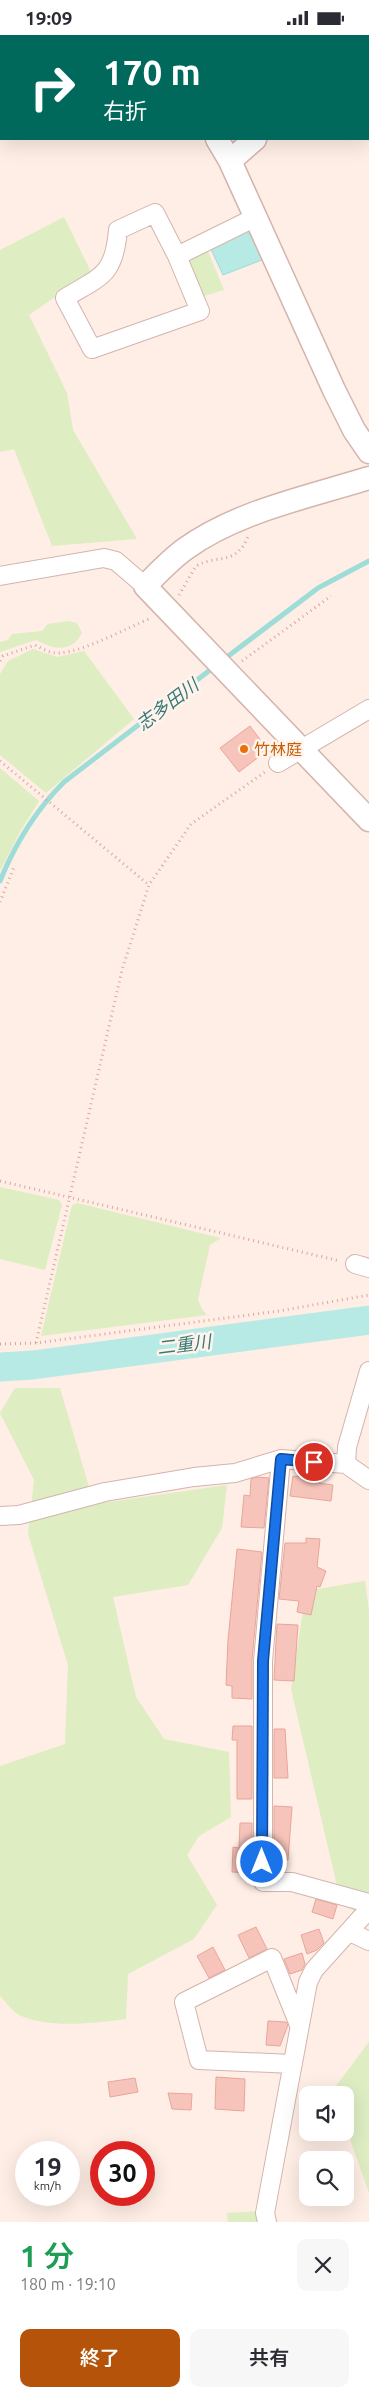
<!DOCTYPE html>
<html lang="ja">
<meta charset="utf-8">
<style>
body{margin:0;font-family:Ubuntu,"Noto Sans JP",sans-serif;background:#f7f7f7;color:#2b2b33;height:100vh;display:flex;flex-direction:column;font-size:19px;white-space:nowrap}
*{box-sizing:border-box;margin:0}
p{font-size:16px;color:#7c7c81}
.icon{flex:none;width:28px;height:28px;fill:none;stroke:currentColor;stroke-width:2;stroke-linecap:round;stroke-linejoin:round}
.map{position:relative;height:2187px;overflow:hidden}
.details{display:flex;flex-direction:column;background:#fff;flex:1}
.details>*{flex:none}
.top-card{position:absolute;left:0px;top:0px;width:370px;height:105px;box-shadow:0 5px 20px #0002;background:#00695c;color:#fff;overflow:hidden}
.controls{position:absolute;left:299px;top:2051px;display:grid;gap:10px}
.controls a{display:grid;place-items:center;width:55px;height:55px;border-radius:10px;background:#fff;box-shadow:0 5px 20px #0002;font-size:25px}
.speed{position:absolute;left:15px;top:2106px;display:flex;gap:10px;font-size:25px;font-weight:700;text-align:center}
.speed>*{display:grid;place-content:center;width:65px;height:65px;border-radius:50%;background:#fff;box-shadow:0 5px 20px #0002;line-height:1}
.speed small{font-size:12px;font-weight:400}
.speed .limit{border:8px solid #d22;background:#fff;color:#111}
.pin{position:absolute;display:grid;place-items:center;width:42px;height:42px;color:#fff;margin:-21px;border:2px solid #fff;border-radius:50%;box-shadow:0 1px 5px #0007}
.me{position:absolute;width:55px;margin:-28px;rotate:0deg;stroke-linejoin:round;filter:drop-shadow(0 0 4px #0008)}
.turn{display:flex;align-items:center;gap:18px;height:105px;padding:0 20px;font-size:22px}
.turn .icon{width:65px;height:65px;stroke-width:2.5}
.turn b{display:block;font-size:35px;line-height:42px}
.round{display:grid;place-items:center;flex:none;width:52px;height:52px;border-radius:10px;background:#f7f7f7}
.summary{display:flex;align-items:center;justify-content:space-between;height:85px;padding:0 20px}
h1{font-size:30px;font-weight:600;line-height:38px;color:#1e9e55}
.cta{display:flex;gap:10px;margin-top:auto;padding:10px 20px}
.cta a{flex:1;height:58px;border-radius:10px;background:#b45309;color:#fff;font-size:20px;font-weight:600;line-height:58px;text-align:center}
.cta a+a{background:#f7f7f7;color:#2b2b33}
.status{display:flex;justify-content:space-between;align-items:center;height:35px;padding:0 25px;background:#fff;direction:ltr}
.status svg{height:14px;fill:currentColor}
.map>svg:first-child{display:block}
</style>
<div class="status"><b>19:09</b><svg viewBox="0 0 49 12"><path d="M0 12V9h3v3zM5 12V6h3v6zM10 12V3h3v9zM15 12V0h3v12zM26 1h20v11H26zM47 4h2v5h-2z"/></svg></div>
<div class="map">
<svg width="369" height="2187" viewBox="0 0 369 2187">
<rect width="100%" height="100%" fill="#feeee5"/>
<path fill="#ebe2fb" d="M164,0H360L359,1Z"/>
<path fill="#deedc2" d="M64,182L91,237L29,280L67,358L73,395L137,504L52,511L14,414L0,417V215Z
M207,214L224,255L204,261L190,227L191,221Z
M69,586L77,588L82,598C71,619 53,614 36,605L0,617V607L8,605L12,599L42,596L48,589Z
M33,614L57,622L84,616L134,684L46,758L0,720V639L8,626Z
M0,733L39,766L21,795L0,836Z
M0,1152L59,1165L62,1170L45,1235L0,1224Z
M77,1168L221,1203L210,1210L198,1265L202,1274L207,1280L41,1301L72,1170Z
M15,1353H60L94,1469L227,1450L222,1493L188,1550L113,1562L136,1662L164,1704L229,1717L231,1782L199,1801L187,1820L217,1870L194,1904L128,1939L126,1984C94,1988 50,1994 19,1980C12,1976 5,1966 0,1961V1731L65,1709L68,1630L28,1499L34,1445L0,1378Z
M365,1546L369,1576V1886L341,1868L291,1654L306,1556Z
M369,2007V2158L345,2090V2060H334L333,2055Z
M261,2176L262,2187H228L227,2178Z"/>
<path fill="#b7eae5" stroke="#9ddcd7" d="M245,197L258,202L267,223L223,240L210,212Z"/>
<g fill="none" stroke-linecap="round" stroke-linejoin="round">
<path stroke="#9ddcd7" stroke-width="5" d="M223,625L318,553L369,526
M0,846C15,809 36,775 64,747L214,632"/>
<path stroke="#b7eae5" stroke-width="29" d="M0,1332L33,1330L369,1285"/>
</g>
<path fill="#f6c4ba" stroke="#eaa599" d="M250,691L268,715L239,737L220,713Z
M293,1441L312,1443V1447L333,1450L331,1466L290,1461Z
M257,1442L269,1443L264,1493L241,1492L244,1460L250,1461L251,1444Z
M306,1503L320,1504L317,1532L326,1536L320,1552L317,1551L311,1580L297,1577L299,1566L279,1564L285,1508H306Z
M237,1514L262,1517L252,1625V1664L232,1663V1651L226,1650L228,1605Z
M277,1589L298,1590L294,1646L274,1645Z
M233,1691H252V1764H237V1705H232Z
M274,1694H285L288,1743H274Z
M274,1771L292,1772L288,1825H274Z
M240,1788H252V1838L232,1837L233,1812L239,1813Z
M316,1864L337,1870L333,1884L312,1877Z
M256,1892L267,1914L249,1923L238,1900Z
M319,1894L324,1908L317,1915L307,1919L301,1900Z
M213,1912L225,1935L209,1943L197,1921Z
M302,1918L305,1929L302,1935L290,1939L284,1924Z
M268,1986L286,1987L288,1990L280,2011L266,2010Z
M216,2042L245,2044L244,2076L215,2074Z
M135,2043L138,2057L110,2062L108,2047Z
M168,2058L192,2059L191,2075L172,2074Z"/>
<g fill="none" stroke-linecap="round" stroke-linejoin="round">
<g stroke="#d4b4ac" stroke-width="20">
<path id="minor" d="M177,221L155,178L118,195C114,241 101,241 65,263L92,314L200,276L177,221L254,183
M0,541L104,523L116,526L145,551
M278,728L369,674
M355,1229L369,1233
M281,1424L263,1626V1847H292L369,1868
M346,1429L347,1412L369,1336
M0,1481L19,1480L105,1457L194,1442L235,1438L281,1424L346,1429L369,1445
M350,1897L369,1906
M293,2029L199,2025L184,1967L272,1923L299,1990
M267,2187L265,2178L308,1947L314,1935L369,1874"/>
</g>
<g stroke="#d4b4ac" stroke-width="25">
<path id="tertiary" d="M154,0L155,1
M369,25V24
M217,104L230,126L334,355L354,395L369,417
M230,126L255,104
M369,443C308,462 238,476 185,514C170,525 158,538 145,551L369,785"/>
</g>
<path stroke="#dba69d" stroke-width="3" stroke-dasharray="1 4" stroke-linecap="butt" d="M179,560L196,531C217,519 237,531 248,501
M0,626L3,621L35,610C43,614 51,619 60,618C85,616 127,593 151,583
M242,626L331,561
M0,726L149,850
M0,867L14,832
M0,1146L340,1226
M36,1308L122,935L149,850L191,789L265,737
M0,1309L36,1308L279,1276L369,1260"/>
<use href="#minor" stroke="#fff" stroke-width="18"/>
<use href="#tertiary" stroke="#fff" stroke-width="22"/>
</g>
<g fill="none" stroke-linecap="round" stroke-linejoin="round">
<g stroke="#114b97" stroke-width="12">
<path id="route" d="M262,1827L263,1626L281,1424L314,1427"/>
</g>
<use href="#route" stroke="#1a73e8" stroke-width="9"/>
</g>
<circle fill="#e8710a" stroke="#fff4ed" stroke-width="2" cx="244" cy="714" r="5"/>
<g text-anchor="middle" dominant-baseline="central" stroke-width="5" stroke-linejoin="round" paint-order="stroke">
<g font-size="16" fill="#c56008" stroke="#fff4ed" text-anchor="start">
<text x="254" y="714">竹林庭</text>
</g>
<g font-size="18" font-style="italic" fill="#377974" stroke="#fff4ed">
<text transform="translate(167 669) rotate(-37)">志多田川</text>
<text transform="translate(184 1309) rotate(-7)">二重川</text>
</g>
</g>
</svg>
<div class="controls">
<a><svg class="icon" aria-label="sound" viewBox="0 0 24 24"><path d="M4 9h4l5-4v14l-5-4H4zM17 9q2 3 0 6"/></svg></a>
<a><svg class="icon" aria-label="search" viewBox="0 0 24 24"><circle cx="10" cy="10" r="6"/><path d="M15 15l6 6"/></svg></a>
</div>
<div class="speed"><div>19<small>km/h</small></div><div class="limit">30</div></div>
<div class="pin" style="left:314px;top:1427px;background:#d93025"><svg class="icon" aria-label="arrive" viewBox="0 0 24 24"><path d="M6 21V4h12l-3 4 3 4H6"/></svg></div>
<svg class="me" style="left:262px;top:1827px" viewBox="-20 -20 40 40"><circle r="17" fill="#1a73e8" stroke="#fff" stroke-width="3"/><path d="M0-11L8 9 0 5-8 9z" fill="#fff"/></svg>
<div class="top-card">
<div class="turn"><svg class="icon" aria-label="right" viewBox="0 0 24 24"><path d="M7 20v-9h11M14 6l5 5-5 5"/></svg><div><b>170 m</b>右折</div></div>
</div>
</div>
<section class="details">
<div class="summary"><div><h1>1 分</h1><p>180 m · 19:10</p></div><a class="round"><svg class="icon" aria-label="close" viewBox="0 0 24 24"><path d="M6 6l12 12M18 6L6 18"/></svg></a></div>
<div class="cta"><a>終了</a><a>共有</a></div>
</section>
